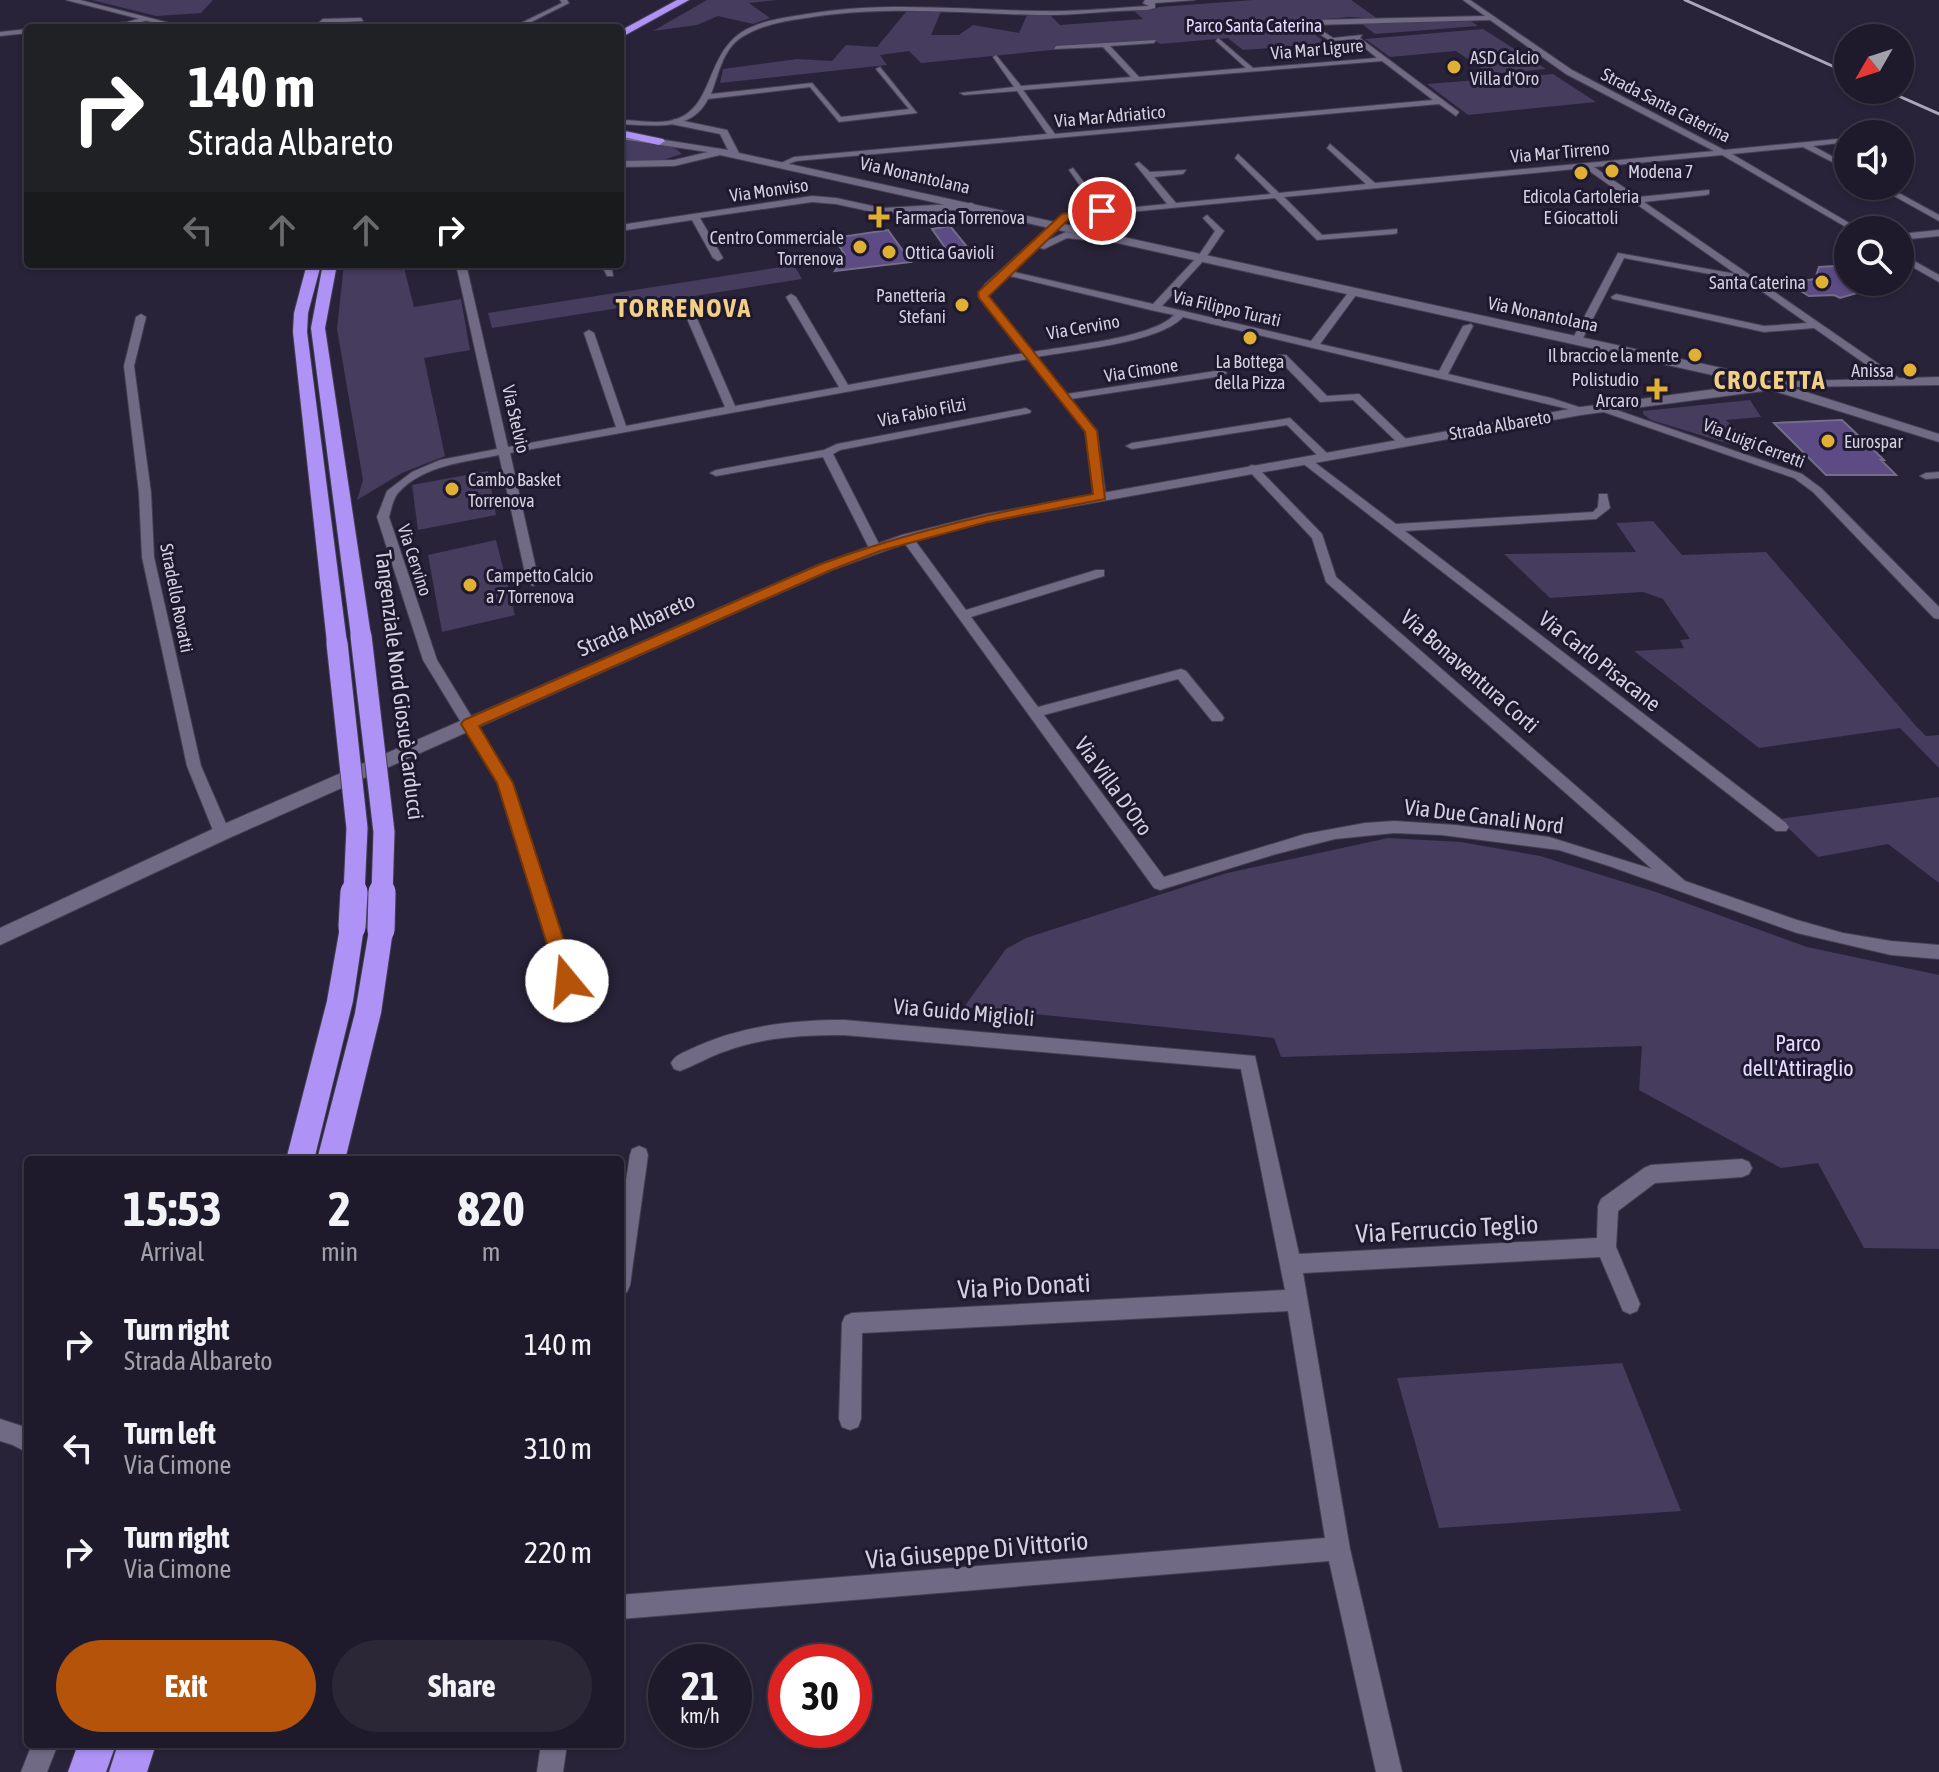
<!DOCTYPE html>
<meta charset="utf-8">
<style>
body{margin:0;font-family:"Asap Condensed",sans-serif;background:#2c2737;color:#f1f3f6;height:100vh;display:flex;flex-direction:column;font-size:30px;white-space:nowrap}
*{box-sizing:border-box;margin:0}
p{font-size:26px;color:#a1a1a9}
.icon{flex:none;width:44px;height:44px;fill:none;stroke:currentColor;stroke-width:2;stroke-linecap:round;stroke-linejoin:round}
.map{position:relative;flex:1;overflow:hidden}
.sheet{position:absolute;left:24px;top:1156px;width:600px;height:592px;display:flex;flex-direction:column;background:#1f1a2b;border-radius:8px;box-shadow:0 2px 6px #0004,0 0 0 2px #3c3847}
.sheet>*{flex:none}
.top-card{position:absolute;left:24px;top:24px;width:600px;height:244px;border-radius:8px;box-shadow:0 2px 6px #0004,0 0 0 2px #3c3847;background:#202124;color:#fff;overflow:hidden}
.needle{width:52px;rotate:231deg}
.controls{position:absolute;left:1834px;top:24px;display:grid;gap:16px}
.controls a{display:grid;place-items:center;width:80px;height:80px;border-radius:50%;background:#1f1a2b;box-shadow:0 2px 6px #0004,0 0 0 2px #3c3847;font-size:40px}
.speed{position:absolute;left:648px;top:1644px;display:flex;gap:16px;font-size:40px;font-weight:700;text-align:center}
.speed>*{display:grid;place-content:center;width:104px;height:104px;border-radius:50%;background:#1f1a2b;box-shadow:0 2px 6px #0004,0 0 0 2px #3c3847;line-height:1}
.speed small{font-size:20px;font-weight:400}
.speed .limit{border:12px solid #d22;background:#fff;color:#111}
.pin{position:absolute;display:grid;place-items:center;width:68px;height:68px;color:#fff;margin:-34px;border:4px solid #fff;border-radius:50%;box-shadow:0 2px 8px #0007}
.me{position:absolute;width:88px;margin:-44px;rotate:343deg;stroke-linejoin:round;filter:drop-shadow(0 0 6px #0008)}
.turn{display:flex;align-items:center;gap:28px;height:168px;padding:0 32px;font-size:36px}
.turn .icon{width:104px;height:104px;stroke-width:2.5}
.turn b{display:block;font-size:56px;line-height:68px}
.lanes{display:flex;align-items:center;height:76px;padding:0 32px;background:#0003;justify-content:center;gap:40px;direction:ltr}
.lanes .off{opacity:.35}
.eta{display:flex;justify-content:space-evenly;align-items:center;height:136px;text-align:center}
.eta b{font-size:48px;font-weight:700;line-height:56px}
.primary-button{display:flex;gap:16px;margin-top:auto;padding:16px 32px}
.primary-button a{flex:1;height:92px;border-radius:48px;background:#b45309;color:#fff;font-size:32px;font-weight:700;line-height:92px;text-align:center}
.primary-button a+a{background:#2c2737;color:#f1f3f6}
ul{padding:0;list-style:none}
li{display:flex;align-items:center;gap:24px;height:104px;padding:0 32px}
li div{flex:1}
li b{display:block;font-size:30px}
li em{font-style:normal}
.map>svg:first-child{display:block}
</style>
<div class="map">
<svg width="1939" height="1772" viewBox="0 0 1939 1772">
<rect width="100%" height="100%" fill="#292339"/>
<path fill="#453c5e" d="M92,0H213L201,13L156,16Z
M707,0H777L749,3L770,18L753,24L718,16L697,25L653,31Z
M1253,0H1351L1378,19L1349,17L1298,21L1327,44L1243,50L1228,38L1160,44L1154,40L921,63L909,51L880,55L887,65L720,83L723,69L797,59L832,61L846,45L877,47L910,7L942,9L931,35H959L973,25L1019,33L1027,15H1050L1060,25L1143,19L1133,10H1152L1159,7Z
M1469,20L1478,26L1375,34L1362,24Z
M1483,29L1546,69L1490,74L1456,51L1390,57L1365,39Z
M1553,74L1596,102L1468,115L1427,84Z
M620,140C638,141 669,139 682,154L660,161L620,160Z
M344,264H403L414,307L461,299L470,350L424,358L445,456L402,473L357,500L363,480L337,329Z
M794,265L802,279L492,328L488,313Z
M1750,400L1761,417L1726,420L1757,451L1767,450L1772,457L1651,420L1643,414V411Z
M488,471L496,515L418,530L412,485Z
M1653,521L1682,555L1766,552L1916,726L1926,736L1939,735V768L1900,728L1759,748L1634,651L1684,648L1680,640L1690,639L1663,599L1643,592L1550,598L1504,554L1636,552L1616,523Z
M496,540L515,615L442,632L428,555Z
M1939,797V883L1888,844L1818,857L1779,819Z
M1388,838L1461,842L1540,856L1656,892L1807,947L1939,975V1249L1864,1248L1818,1163L1781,1168L1639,1090L1642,1046L1281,1057L1274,1038L964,1007L1006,949L1026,938L1227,873Z
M1622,1363L1681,1511L1439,1528L1397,1378Z"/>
<path fill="#5c4b85" stroke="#736d87" stroke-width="2" d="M950,226L972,253L951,256L932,229Z
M888,230L911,262L835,271L845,255L834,238Z
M1835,266L1848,272V282H1880L1881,286L1840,298L1834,295L1809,296L1788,283L1815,279L1819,267Z
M1842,420L1884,460H1881L1896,475H1826L1774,423Z"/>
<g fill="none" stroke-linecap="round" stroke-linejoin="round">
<g stroke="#443f52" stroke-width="2">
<path id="street" d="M560,0H567L569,3L519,28H511L562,3Z
M1145,0H1195L1155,3V8L1147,10C1110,10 1074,16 1037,15C960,13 883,5 806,18C784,21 761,25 742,37C722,50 719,74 711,94L812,83L841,117L909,109L876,69L880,67L917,113L839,122L810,87L708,99C691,133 652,125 620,124V120C636,120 653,124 669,121C719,112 701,46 754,26C770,19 790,17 807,14C885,1 962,10 1039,11C1076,12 1113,8 1149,6L1143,3Z
M1463,0H1470L1572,70L1724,150L1848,138V142L1813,146L1848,165V170L1803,147L1732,154L1861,230H1851L1722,155L1594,167L1638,197L1709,190V194L1706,195L1644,202L1902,380V384H1894L1814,328L1764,332L1613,299L1611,297L1616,294L1764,326L1807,323L1747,281L1624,258L1582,340L1573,342L1572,340L1618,253L1736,274L1585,168L1284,197L1322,235L1397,229V233L1394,234L1317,240L1275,198L1068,218L1040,244L1066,232L1107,239L1103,242L1067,238L1044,249L1037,247L1010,271L1153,304L1199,255L1215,231L1203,218L1207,215L1224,231L1205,259L1162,306L1311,341L1351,289H1357L1359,291L1320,344L1439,371L1463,326L1471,324L1473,326L1448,374L1551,398L1585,409V413L1183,317C1159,343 1074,350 1037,357L1067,394L1222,370L1227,373L1222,376L1071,399L1097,431L1106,497L1100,501L1094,497L1086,431L1028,359L510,453L539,582L533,586L527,582L499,455C465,462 423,465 398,493C393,499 391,510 389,517L437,660L512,783L576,981L573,986L567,988L561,986L498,783L423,660L377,517L387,491L412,472L440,460L497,449L456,264H466L508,447L616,427L584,333L589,330L594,333L626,426L725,407L685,314L690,311L695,314L735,406L839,387L786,297L791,294L796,297L848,385L1024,353L978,296L985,284L1063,214L1097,210L1069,170L1073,168L1105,210L1167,204L1135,164L1139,162L1150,172L1186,170L1183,174L1154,177L1176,203L1271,194L1235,158L1238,154L1279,193L1366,184L1327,148L1330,144L1375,183L1714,151L1566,74L1490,20L1314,25L1333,38L1362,35L1360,38L1459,112L1456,116L1439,104L796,161L783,166L779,164L794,157L1047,134L1017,91L964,95L960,93L1014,87L993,57L996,55L1021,86L1131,77L1103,47L1054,49L1056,46L1156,40L1154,43L1110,46L1139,77L1246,68L1216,41L1218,38L1253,68L1377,58L1354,39L1330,41L1306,25L1314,20L1485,16ZM1382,61L1433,100L1055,134L1023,90ZM1006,275L1155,311L1174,315C1153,338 1065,346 1033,352L988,296L992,287Z
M146,17L148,20L127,26L69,28L127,22Z
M361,18L363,21L325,23L320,28H313L323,19Z
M28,29V33L0,36V32Z
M1876,186H1886L1939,215V221Z
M812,196L836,198L882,208L972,203L976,206L972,209L882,214L836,204L812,202L700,218L723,258L718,261L713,258L692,220L620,231V225Z
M1939,230V236L1900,240V234Z
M1900,253L1939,275V282L1900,260Z
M601,264H611L613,276H607Z
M141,314L146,317L134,366L151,493L154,557L201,766L230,833L222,839L214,833L187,766L142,557L139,493L124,366L136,317Z
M1278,355H1286L1327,396L1359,394L1409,442L1399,444L1353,400L1320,402L1278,359Z
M1602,405L1802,474L1821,488L1939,607V619L1934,618L1813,492L1794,478L1598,410V406Z
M1026,408L1031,411L1030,413L840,450L833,454L881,548L875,552L869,548L823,457L716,476L710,473L716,470L824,450L837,444Z
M1290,418L1328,454V458H1320L1287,425L1132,449L1126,446L1132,443Z
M1301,458H1309L1396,524L1593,512L1598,507L1599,494H1607L1610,508L1596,519L1405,531L1786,823L1789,827L1786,831H1776L1301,462Z
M1252,465L1256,466L1322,534L1336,577L1685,881L1797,920L1843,933L1891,941L1939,945V959L1891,955L1797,933L1609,866L1559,850L1442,835L1394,833L1335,839L1276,854L1160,890L1154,888L903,541V535H911L966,610L1096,570H1104V576L971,617L1038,707L1181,669L1186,671L1222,715L1224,718L1222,721H1212L1178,679L1044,715L1164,877L1305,834L1365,823L1394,821L1455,825L1549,837L1652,869L1326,582L1312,538L1248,470L1246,468Z
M1939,472V478L1926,479L1920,476L1926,473Z
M844,1020L1255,1056L1299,1254L1597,1238L1598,1206L1601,1199L1644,1168L1651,1165L1742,1159L1749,1162L1752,1168L1749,1174L1742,1177L1655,1183L1618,1211L1616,1247L1640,1304L1637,1311L1630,1314L1623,1311L1600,1257L1303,1273L1350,1549L1402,1772H1376L1329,1561L620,1619V1595L1325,1538L1288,1311L862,1333L861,1419L858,1427L850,1430L842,1427L839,1419L842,1323L845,1316L852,1313L1285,1290L1241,1069L844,1035C804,1035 764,1037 726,1051C710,1056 696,1065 680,1071L674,1069L671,1063C675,1055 683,1053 691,1049C739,1026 791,1020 844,1020Z
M639,1146L646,1149L648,1155L630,1285L627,1292L620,1295V1218L630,1155L632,1149Z
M0,1419L28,1428V1453L13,1445L0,1441Z
M32,1744H58L47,1772H21Z
M541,1744H567L563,1772H537Z"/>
</g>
<g stroke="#443f52" stroke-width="2">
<path id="secondary" d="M66,0H80L189,28H175Z
M674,119L727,130L739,153L1740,372L1772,382L1939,377V385L1790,387L1939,434V442L1771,390L1581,415L986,522L912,541L832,570L229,838L0,945V928L215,828L820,564L902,535L986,514L1581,407L1753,384L720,155L674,166L620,167V161L674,160L708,152L620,139V133L728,150L720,134L671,124Z"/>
</g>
<g stroke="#443f52" stroke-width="2">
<path id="highway" d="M677,0H689L620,38V31Z
M620,130L663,139L665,141L659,145L620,136Z
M307,264H321L308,313L307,332L347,643L337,649L327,643L293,332L294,313Z
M323,264H337L325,328L371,636L361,642L351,636L311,328Z
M352,917L361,920L364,927L353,1001L314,1160H286L327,1001L340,927L343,920Z
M381,920L390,923L393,930L381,1013L345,1160H317L355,1013L369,930L372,923Z
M78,1744H116L106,1772H68Z
M118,1744H156L147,1772H109Z"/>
</g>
<use href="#street" fill="#706a84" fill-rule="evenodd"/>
<use href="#secondary" fill="#706a84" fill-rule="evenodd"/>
<use href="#highway" fill="#ae92f5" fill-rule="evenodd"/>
<path stroke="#aca8b9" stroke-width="3" d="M1685,0L1848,73
M1885,90L1939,114"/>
<g stroke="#443f52" stroke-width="23" stroke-linecap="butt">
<path id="highway-bridge-far1" d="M361,636L384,832L382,894
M337,643L357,828L354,894"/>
</g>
<g stroke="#443f52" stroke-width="29" stroke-linecap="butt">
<path id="highway-bridge" d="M352,927L354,892
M381,930L382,892"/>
</g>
<use href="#highway-bridge-far1" stroke="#ae92f5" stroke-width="21"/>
<use href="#highway-bridge" stroke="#ae92f5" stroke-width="27"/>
</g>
<path fill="#b45309" stroke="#753606" stroke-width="2" d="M1102,208L1106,213L1069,219L989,296L1097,431L1105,499L987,522L880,551L831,570L479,726L513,783L577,981L574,986H560L497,783L461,724L464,720L821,564C910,531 1000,511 1093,494L1085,432L979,298L978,292L1062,214Z"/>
<g fill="#e0b034" stroke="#1f192f" stroke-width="3">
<circle cx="1454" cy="67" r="8"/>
<circle cx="1612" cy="171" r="8"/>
<circle cx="1581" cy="173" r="8"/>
<path d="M875 205h8v8h8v8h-8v8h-8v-8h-8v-8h8z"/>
<circle cx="860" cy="247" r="8"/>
<circle cx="889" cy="252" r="8"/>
<circle cx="1822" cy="282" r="8"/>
<circle cx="962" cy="305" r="8"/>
<circle cx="1250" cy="338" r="8"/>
<circle cx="1695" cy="355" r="8"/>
<circle cx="1910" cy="370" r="8"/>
<path d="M1653 377h8v8h8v8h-8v8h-8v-8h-8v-8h8z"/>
<circle cx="1828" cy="441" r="8"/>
<circle cx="452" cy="489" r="8"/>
<circle cx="470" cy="585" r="8"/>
</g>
<g text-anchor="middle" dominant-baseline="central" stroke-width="6" stroke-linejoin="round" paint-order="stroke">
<g font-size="18" fill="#e3dbff" stroke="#1f192f">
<text x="1254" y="25">Parco Santa Caterina</text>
</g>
<g font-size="18" fill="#d3d0df" stroke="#1f192f">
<text transform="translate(1317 49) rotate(-5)">Via Mar Ligure</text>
<text transform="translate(1666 105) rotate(27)">Strada Santa Caterina</text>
<text transform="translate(1110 116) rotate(-5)">Via Mar Adriatico</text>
<text transform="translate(1560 152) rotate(-5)">Via Mar Tirreno</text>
<text transform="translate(915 175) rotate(13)">Via Nonantolana</text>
<text transform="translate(769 190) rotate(-8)">Via Monviso</text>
<text transform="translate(1227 308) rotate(13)">Via Filippo Turati</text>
<text transform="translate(1543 314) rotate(12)">Via Nonantolana</text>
<text transform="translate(1083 327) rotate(-10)">Via Cervino</text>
<text transform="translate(1141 370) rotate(-9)">Via Cimone</text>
<text transform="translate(922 412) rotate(-11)">Via Fabio Filzi</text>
<text transform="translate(516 419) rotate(77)">Via Stelvio</text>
<text transform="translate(1500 425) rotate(-10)">Strada Albareto</text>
<text transform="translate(1754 443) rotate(21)">Via Luigi Cerretti</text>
<text transform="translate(415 560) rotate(72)">Via Cervino</text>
<text transform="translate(177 598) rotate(79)">Stradello Rovatti</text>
</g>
<g font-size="18" fill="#d3d0df" stroke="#1f192f" text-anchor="start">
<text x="1470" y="57">ASD Calcio<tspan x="1470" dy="21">Villa d'Oro</tspan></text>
<text x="1628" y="171">Modena 7</text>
<text x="1581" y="196" text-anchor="middle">Edicola Cartoleria<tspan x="1581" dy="21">E Giocattoli</tspan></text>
<text x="895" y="217">Farmacia Torrenova</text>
<text x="844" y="237" text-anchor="end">Centro Commerciale<tspan x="844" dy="21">Torrenova</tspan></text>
<text x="905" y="252">Ottica Gavioli</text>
<text x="1806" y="282" text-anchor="end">Santa Caterina</text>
<text x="946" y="295" text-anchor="end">Panetteria<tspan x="946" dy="21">Stefani</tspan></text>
<text x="1679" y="355" text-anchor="end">Il braccio e la mente</text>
<text x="1250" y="361" text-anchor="middle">La Bottega<tspan x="1250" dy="21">della Pizza</tspan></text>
<text x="1894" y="370" text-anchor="end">Anissa</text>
<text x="1639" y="379" text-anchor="end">Polistudio<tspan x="1639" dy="21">Arcaro</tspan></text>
<text x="1844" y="441">Eurospar</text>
<text x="468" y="479">Cambo Basket<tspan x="468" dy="21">Torrenova</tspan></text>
<text x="486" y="575">Campetto Calcio<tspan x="486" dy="21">a 7 Torrenova</tspan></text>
</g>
<g font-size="22" fill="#d3d0df" stroke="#1f192f">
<text transform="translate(636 624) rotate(-24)">Strada Albareto</text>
<text transform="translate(1600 661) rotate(38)">Via Carlo Pisacane</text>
<text transform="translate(1470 671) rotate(41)">Via Bonaventura Corti</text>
<text transform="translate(400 685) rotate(83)">Tangenziale Nord Giosuè Carducci</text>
<text transform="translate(1114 786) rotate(54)">Via Villa D'Oro</text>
<text transform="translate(1484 816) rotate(7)">Via Due Canali Nord</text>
<text transform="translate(964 1012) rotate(5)">Via Guido Miglioli</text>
</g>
<g font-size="22" fill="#e3dbff" stroke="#1f192f">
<text x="1798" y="1043">Parco<tspan x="1798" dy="25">dell'Attiraglio</tspan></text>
</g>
<g font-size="26" font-weight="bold" letter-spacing="2" fill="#f1d086" stroke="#1f192f">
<text x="684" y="308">TORRENOVA</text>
<text x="1770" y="380">CROCETTA</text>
</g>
<g font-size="26" fill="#d3d0df" stroke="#1f192f">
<text transform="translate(1447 1229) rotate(-3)">Via Ferruccio Teglio</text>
<text transform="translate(1024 1286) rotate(-3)">Via Pio Donati</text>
<text transform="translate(977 1550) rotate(-5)">Via Giuseppe Di Vittorio</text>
</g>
</g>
</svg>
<div class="controls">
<a><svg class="needle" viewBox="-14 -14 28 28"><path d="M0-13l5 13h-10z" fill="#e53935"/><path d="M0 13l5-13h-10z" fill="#a1a1a9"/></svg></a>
<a><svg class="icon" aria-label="sound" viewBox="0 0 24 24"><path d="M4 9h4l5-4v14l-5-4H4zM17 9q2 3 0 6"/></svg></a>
<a><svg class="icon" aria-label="search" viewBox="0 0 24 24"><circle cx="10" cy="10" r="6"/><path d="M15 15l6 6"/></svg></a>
</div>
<div class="speed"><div>21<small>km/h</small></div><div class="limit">30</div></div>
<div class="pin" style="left:1102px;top:211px;background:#d93025"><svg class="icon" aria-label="arrive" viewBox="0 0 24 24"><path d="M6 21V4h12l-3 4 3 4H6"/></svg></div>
<svg class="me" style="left:567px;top:981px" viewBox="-20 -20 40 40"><circle r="19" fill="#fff"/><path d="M0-13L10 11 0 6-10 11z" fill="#b45309"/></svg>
<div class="top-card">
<div class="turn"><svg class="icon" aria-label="right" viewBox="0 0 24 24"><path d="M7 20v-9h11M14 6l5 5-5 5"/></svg><div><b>140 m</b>Strada Albareto</div></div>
<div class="lanes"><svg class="icon off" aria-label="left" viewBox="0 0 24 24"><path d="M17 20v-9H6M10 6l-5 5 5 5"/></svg><svg class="icon off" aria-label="ahead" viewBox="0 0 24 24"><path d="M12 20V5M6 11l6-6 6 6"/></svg><svg class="icon off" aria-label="ahead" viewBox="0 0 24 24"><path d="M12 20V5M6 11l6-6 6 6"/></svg><svg class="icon" aria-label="right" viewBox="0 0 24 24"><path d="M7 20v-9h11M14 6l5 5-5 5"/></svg></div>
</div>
<section class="sheet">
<div class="eta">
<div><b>15:53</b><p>Arrival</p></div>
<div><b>2</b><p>min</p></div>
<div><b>820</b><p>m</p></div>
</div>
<ul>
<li><svg class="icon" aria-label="right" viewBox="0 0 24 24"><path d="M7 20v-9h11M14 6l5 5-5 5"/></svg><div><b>Turn right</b><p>Strada Albareto</p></div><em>140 m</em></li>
<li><svg class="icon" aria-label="left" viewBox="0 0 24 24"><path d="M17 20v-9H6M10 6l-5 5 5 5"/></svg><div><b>Turn left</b><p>Via Cimone</p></div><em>310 m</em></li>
<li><svg class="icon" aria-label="right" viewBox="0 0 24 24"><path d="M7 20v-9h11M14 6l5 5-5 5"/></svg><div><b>Turn right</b><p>Via Cimone</p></div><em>220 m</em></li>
</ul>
<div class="primary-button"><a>Exit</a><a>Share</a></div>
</section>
</div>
